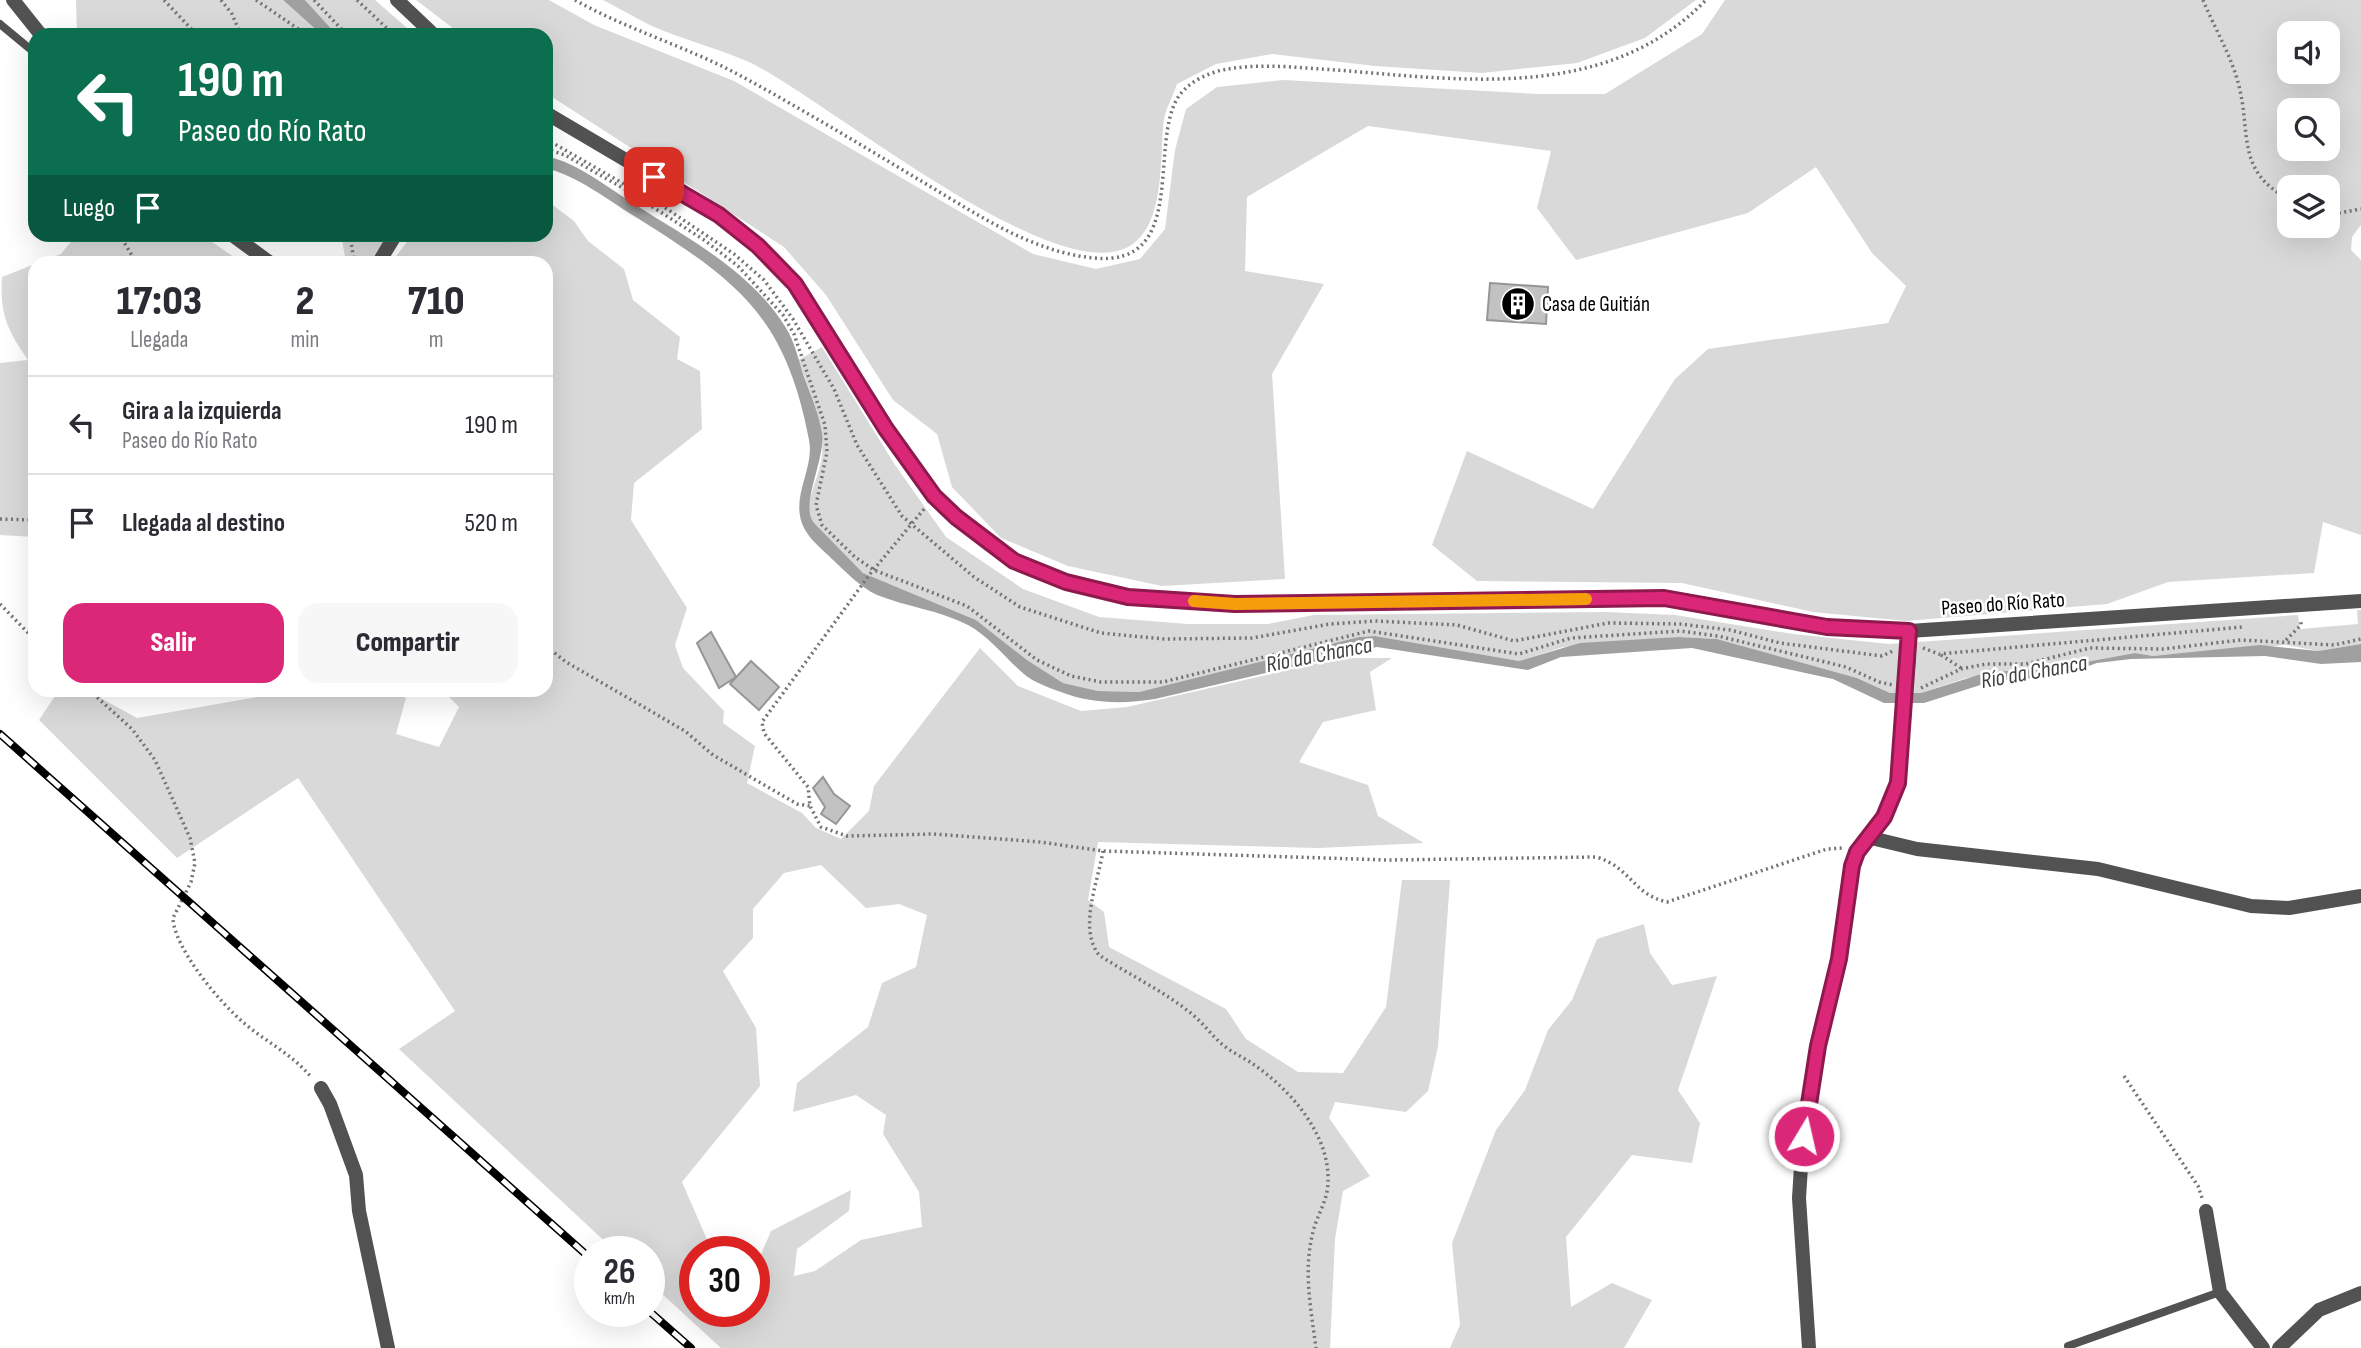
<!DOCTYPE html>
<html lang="es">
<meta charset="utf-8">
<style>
body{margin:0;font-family:"Sofia Sans Condensed",sans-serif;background:#f7f7f7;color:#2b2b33;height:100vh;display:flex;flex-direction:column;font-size:26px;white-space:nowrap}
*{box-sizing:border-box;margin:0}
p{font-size:23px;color:#7c7c81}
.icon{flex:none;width:38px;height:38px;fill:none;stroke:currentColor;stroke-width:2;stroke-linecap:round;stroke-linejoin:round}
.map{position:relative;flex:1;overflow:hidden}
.panel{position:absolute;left:28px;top:256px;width:525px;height:441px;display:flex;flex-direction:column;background:#fff;border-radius:21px;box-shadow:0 7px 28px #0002}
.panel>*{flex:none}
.guide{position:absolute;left:28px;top:28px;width:525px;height:214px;border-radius:21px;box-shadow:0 7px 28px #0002;background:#0b6e4f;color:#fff;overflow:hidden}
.controls{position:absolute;left:2277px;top:21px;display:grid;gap:14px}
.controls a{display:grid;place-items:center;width:63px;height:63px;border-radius:14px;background:#fff;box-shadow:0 7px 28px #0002;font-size:35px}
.speed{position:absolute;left:574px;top:1236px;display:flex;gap:14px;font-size:35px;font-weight:700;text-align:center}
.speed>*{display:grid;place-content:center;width:91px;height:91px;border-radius:50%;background:#fff;box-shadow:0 7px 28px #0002;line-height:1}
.speed small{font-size:18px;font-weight:400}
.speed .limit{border:10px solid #d22;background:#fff;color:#111}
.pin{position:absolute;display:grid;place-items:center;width:60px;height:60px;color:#fff;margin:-30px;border-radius:14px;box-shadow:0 4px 10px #0006}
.me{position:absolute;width:77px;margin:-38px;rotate:9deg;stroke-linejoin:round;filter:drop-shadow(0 0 5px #0008)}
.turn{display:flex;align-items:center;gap:24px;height:147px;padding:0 35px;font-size:32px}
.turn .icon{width:91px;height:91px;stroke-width:2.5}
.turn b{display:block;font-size:49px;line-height:60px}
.then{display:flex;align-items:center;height:66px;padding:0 35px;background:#0003;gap:14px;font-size:26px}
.eta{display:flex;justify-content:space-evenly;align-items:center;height:119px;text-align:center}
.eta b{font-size:42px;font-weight:800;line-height:49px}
.cta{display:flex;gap:14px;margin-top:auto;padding:14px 35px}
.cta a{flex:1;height:80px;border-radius:21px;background:#db2777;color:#fff;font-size:28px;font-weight:800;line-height:80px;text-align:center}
.cta a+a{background:#f7f7f7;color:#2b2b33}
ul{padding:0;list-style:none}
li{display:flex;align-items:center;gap:21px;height:98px;padding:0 35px;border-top:2px solid #e1e1e2}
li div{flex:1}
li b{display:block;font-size:26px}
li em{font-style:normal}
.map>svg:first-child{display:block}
</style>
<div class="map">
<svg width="2361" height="1348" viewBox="0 0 2361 1348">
<rect width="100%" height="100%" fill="#fff"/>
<path fill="#d9d9d9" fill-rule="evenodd" d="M76,0H283L322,35H77Z
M305,0H375L415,35H337Z
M416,0H549L594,25L734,81L1033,254L1096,269L1140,259L1165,229L1175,150L1186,109L1217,87L1283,80L1539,94H1605L1702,34L1725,0H2361V225L2352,237L2351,250L2361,260V535L2323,522L2314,573L2168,582L2107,604L1906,621L1813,612L1682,583L1477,581L1432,545L1467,451L1593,509L1675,379L1708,349L1888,323L1906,286L1872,253L1816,167L1748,213L1576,260L1537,208L1551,151L1368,126L1247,197L1245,271L1324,284L1272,374L1285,579L1162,586L1068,566L1001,538L952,487L937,434L893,400L826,295L784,247L546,93V35H462ZM2289,33H2328V72H2289ZM2289,110H2328V149H2289ZM2289,187H2328V226H2289Z
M603,0H1696L1645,38L1577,63L1482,73L1375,66L1272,54L1216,64L1177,84C1173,96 1166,108 1164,119C1159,155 1167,226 1128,247C1051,288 823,97 749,62C722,50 692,42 664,31C643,23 623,10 603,0Z
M546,200L574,221L588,241L624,269L633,300L680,337L677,359L700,371L702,429L634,483L631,520L687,608L675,645L683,668L724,711L723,723L755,746L747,783L802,813L816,828L841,839L869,811L874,786L980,648L1018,686L1081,711L1127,707L1340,658H1392L1370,672L1376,710L1323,722L1299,762L1368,785L1378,816L1424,843L1319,848L1098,842L1088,900L1104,912L1109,947L1226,1009L1246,1039L1298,1072L1343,1073L1386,1007L1402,880H1450L1438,1047L1428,1091L1406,1112L1335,1102L1329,1118L1370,1176L1343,1191L1335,1239L1330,1348H721L649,1282V1251H615L399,1049L455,1011L298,778L177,858L39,720L59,690H86L137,718L297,690H384L406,698L396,734L439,747L459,707L442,690H546V262H392L412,235L546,234ZM821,865L866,908L899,904L927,915L916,967L882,983L868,1027L797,1083L793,1112L856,1095L886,1115L883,1134L919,1192L922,1227L861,1240L815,1271L794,1276L797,1249L849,1211L851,1190L771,1231L759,1259L754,1262V1311H695V1251H712L682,1182L760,1086L756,1028L723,971L753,938V909L784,873Z
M77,234L202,235L241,262H40L61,254Z
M341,235H388L370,262H346Z
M35,264V537L0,535V363L28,360C7,329 0,316 2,277Z
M822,347L895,465L946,537L1023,589L1099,617L1188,624H1268L1314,615L1607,612L1675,615L1793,634L1889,644L2298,615L2300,629L2358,624L2357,610H2361V644L2318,651L2286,645L2153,656L2135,653L2047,669L1966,678L1921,693H1890L1857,678L1717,639L1678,637L1563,647L1519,661L1375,636L1359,637L1139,692L1098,691L1063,683L1027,660L976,620L863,573L808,518C807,496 820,476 822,455C825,423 809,390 798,360Z
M1644,924L1650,953L1672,985L1717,976L1678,1090L1700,1123L1692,1163L1632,1155L1566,1237L1571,1307L1612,1283L1652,1300L1624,1348H1450L1460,1325L1452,1243L1496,1130L1525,1090L1548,1030L1572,1000L1597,939Z"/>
<path fill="#a0a0a0" d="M283,0H305L337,35H322Z
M546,156C578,163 607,187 634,204C689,239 751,271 786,328C795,342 799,362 804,377C811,395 819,414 822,433C826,460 798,507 815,524L863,573L976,620L1027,660L1063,683L1098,691L1139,692L1359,637L1375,636L1519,661L1580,643L1678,637L1717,639L1857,678L1890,693H1921L1988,672L2047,669L2135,653L2153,656L2260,645L2318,651L2361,644V662L2321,664L2265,656L2131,659L2097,663L2060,676L1993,681L1924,703H1884L1833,679L1692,648L1561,657L1528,670L1377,647L1155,699C1123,704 1092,704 1061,692C1050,688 1033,682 1024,674C1005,658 990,637 968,625C939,610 907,607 877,595C860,587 846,572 832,559C822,549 810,540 804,528C789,498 815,469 809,440C785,314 736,280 634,216C607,199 577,176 546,168Z"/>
<path fill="#c2c2c2" stroke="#969696" stroke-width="2" d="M1490,283L1548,287L1546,324L1487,320Z
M711,632L736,677L719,688L697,643Z
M751,661L779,687L759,710L730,684Z
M823,777L834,794L850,806L836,824L821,814L825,807L813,788Z"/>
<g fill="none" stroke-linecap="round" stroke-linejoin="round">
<path stroke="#747474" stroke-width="3.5" stroke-dasharray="2 3.5" stroke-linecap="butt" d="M164,0L197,35
M221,0L232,14L241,35
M256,0L307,35
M314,0L347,35
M357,0L394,35
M575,0C628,30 688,47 741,76C800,108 858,143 916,178C971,210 1029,252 1094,258C1188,267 1149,148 1177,99C1187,82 1209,72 1228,69C1264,63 1300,68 1336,70C1464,80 1607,102 1706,0
M2203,0C2214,27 2232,57 2239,86C2251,134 2236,172 2289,199
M546,139L667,209L734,254L764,280L793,319L834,389L857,445L902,516L974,577L1020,607L1101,633L1164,639L1252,638L1330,624L1375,621L1457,625L1514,641L1608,623L1680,624L1730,630L1780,643L1882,656L1895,650
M546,149L565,155L628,191L704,240L738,266L783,315L794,334L825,425L827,452L816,505L822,525L855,557L874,570L967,606L1037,660L1071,676L1101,682H1163L1369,631L1519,654L1571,638L1680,631L1718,636L1846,667L1879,682L1893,685
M2328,215L2361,209
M119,234L136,262
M350,234L354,262
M924,509L870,574L762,722L764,733L808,787L810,806L821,827L847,836L934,834L1040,842L1103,851L1388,860L1596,857C1631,867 1632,894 1667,902L1827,849L1843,848
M0,519L35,520
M0,604L35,640
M2286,640L2301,625V621
M546,646L566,662L685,731L713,755L797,804L810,806
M1923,648L1939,654L2242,627
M1941,655L1961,668
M1921,688L1961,669L1986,664H2026L2090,648L2163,649L2241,640L2334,645L2361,639
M89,690L132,729L155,760L190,838L195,863L191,882L173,918C174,948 220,1003 244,1023C266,1042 292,1054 311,1077
M1103,851C1098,882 1078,928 1099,955C1129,975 1166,992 1193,1015C1204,1024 1212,1036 1223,1045C1231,1052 1241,1056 1250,1062C1288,1087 1330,1133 1328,1182C1328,1200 1317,1215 1313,1232C1303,1270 1311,1310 1316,1348
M2124,1076L2198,1186L2202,1198"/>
<path stroke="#525252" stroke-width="8" d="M0,24L35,53
M2068,1346L2220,1292"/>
<path stroke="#525252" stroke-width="14" d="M13,0L41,35
M231,234L269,262
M379,262L396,234
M1909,657V631
M1867,837L1917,849L2098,869L2251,906L2289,908L2361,896
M321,1088L330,1104L356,1175L359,1211L388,1348
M2206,1211L2220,1292L2263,1348
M1809,1348L1799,1198L1802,1151L1818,1046L1839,959L1852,865C1860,845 1874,833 1885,815C1897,795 1898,773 1900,751
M2279,1348L2319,1310L2361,1293"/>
<path stroke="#525252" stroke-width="14" d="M397,0L434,35
M546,113L719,215L758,246L795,284L886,429L934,496L956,517L1014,561L1066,582L1128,597L1235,604L1664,598L1827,627L1909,631L2361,601"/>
<g stroke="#000" stroke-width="8">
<path id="rail" d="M0,734L590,1258
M649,1311L691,1348"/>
</g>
<use href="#rail" stroke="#fff" stroke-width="5" stroke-dasharray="16" stroke-linecap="butt"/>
<path stroke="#525252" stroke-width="14" d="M1900,751L1909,657"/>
</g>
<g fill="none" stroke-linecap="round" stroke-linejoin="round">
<g stroke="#8e194d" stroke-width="18">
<path id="route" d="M654,177L719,215L758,246L795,284L886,429L934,496L956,517L1014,561L1066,582L1128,597L1235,604L1664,598L1827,627L1909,631L1898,783L1884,817L1857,852L1852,866L1839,959L1818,1046L1804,1136"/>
</g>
<use href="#route" stroke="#db2777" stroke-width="12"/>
<path stroke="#f59e0b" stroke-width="12" d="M1194,601L1235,604L1586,599"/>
</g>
<defs>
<g id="building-disc" transform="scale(1.75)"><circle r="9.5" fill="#000" stroke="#fff"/><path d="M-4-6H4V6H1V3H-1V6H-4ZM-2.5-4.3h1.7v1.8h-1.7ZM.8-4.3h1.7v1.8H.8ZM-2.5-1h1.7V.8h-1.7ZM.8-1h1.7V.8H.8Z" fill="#fff"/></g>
</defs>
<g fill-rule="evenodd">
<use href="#building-disc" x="1518" y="304"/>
</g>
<g text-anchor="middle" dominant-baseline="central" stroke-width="5" stroke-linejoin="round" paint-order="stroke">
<g font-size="21" fill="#000" stroke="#fff" text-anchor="start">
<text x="1542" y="304">Casa de Guitián</text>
</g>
<g font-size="21" fill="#000" stroke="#fff">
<text transform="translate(2003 604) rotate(-4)">Paseo do Río Rato</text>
</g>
<g font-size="23" font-style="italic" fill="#414141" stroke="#fff">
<text transform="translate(1319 655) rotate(-11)">Río da Chanca</text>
<text transform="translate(2034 672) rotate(-10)">Río da Chanca</text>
</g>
</g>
</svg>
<div class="controls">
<a><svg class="icon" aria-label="sound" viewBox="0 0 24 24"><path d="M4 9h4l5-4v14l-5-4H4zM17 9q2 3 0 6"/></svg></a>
<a><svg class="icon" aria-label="search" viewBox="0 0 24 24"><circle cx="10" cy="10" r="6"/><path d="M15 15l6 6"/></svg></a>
<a><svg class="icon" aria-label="layers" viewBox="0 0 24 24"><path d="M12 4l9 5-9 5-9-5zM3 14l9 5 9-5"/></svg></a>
</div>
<div class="speed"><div>26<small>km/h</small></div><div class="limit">30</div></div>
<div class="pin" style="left:654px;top:177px;background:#d93025"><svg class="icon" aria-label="arrive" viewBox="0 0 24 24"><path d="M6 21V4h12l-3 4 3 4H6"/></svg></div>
<svg class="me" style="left:1804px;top:1136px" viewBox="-20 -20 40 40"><circle r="17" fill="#db2777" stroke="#fff" stroke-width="3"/><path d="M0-11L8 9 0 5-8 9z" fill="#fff"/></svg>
<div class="guide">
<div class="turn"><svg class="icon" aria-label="left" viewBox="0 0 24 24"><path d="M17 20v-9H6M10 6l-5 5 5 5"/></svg><div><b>190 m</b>Paseo do Río Rato</div></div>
<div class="then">Luego<svg class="icon" aria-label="arrive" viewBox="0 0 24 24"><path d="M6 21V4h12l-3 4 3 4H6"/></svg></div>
</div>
<section class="panel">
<div class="eta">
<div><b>17:03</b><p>Llegada</p></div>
<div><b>2</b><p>min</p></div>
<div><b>710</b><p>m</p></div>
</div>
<ul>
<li><svg class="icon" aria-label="left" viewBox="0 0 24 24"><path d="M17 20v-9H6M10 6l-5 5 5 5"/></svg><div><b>Gira a la izquierda</b><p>Paseo do Río Rato</p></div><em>190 m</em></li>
<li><svg class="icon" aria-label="arrive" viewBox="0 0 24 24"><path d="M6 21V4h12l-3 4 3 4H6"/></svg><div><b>Llegada al destino</b></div><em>520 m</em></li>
</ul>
<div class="cta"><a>Salir</a><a>Compartir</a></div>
</section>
</div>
